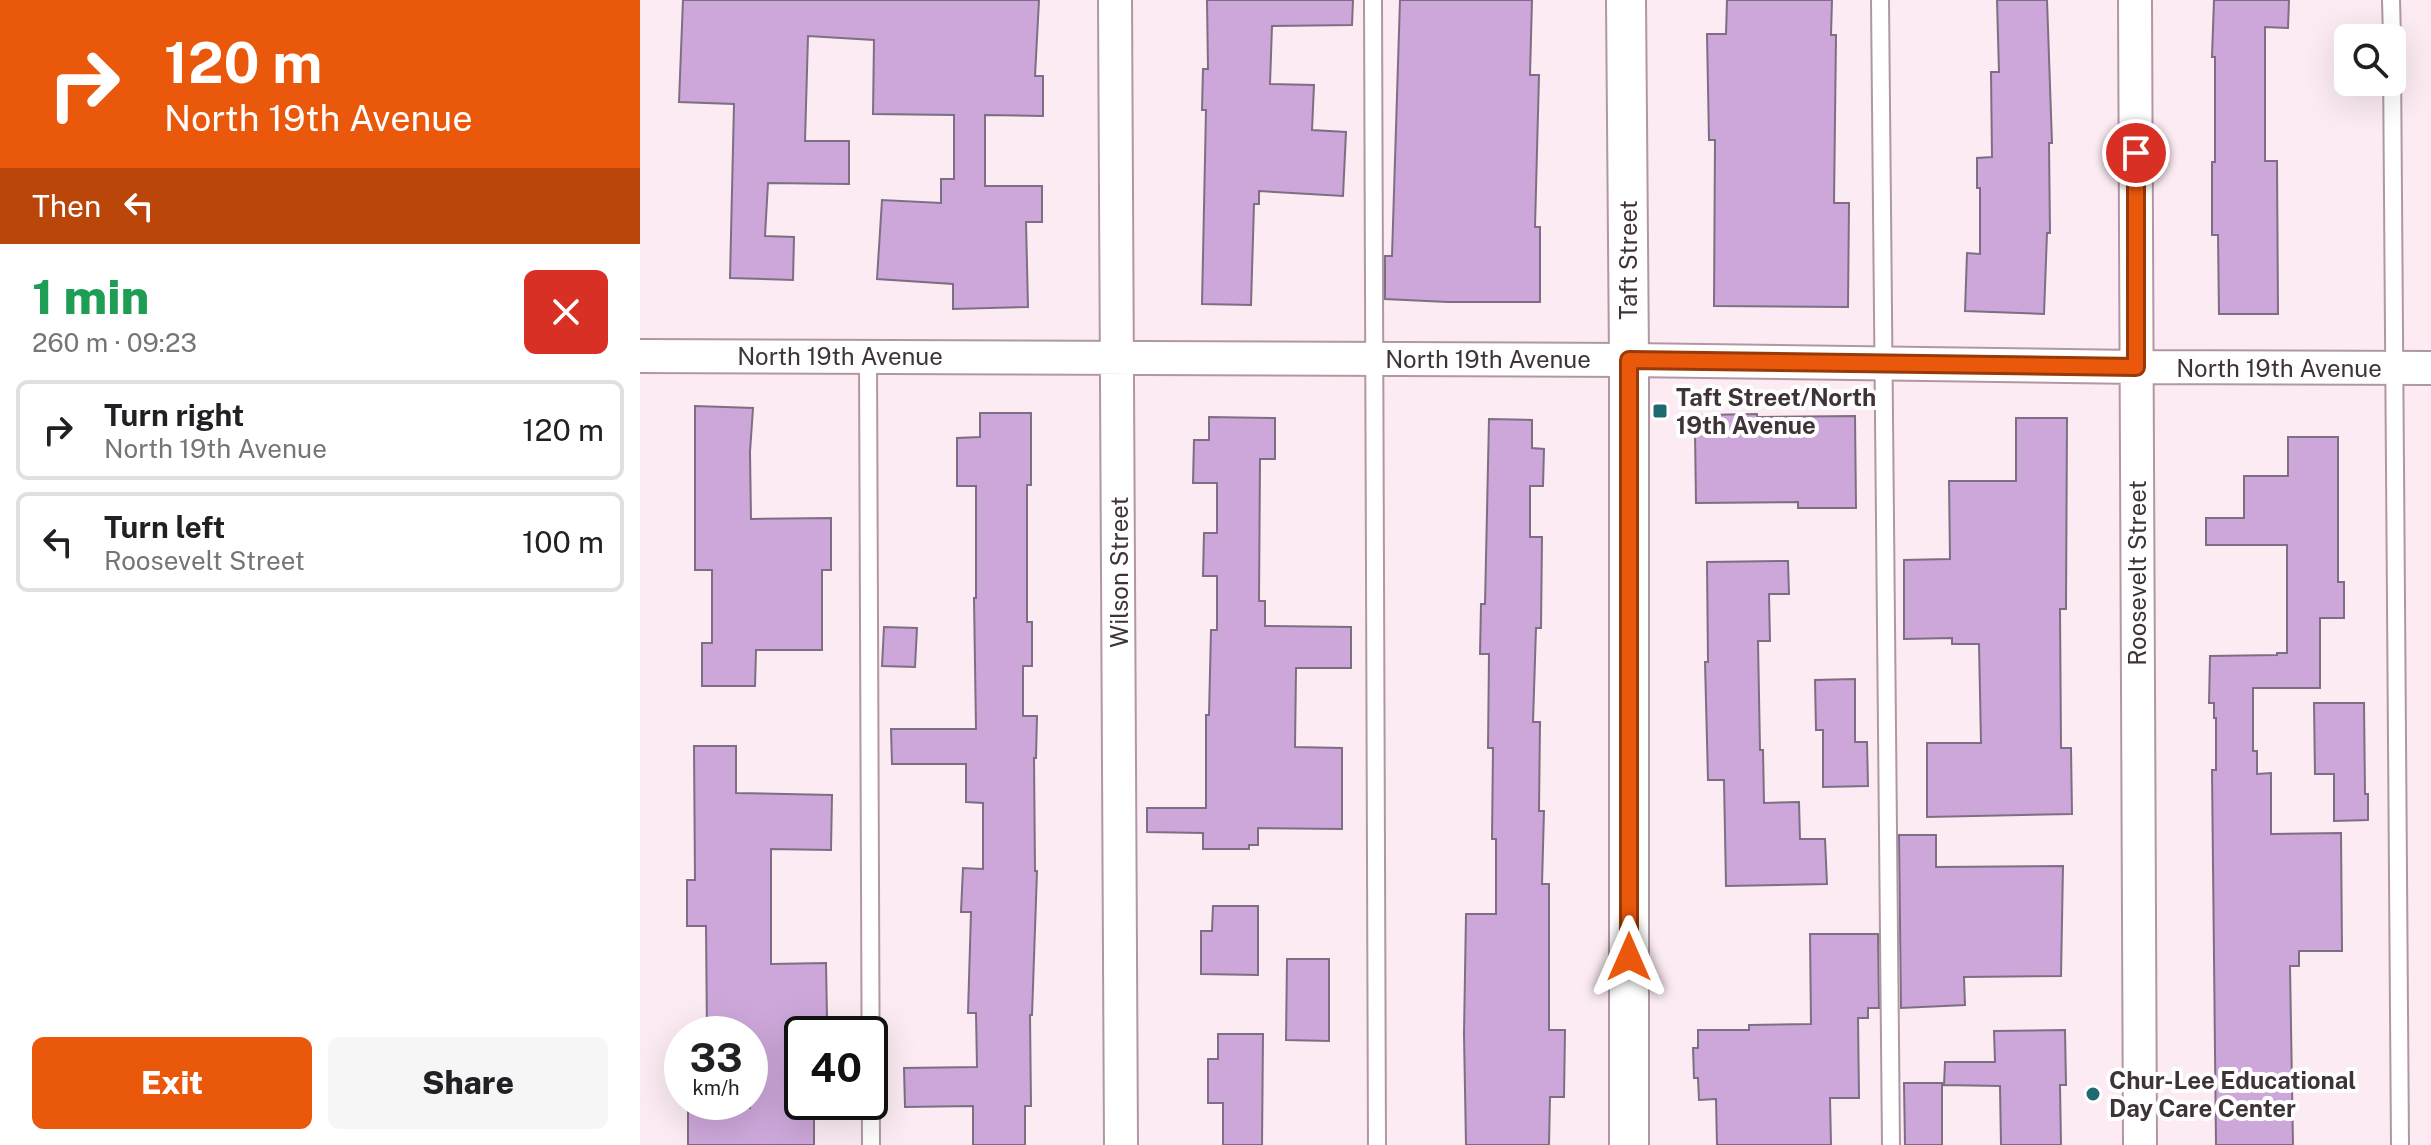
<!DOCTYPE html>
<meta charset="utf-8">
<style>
body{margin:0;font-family:"Public Sans",sans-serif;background:#f6f6f6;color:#202124;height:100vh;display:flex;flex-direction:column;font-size:30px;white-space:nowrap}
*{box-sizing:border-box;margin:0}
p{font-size:26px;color:#757577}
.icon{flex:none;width:44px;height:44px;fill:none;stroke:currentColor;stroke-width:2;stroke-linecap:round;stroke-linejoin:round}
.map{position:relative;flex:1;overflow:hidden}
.drawer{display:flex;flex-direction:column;background:#fff;width:640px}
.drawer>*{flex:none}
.banner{background:#ea580c;color:#fff;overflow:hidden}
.buttons{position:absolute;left:1694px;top:24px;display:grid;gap:16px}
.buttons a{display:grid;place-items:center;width:72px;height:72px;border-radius:12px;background:#fff;box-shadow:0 8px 32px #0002;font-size:40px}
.speed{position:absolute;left:24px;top:1016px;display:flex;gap:16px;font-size:40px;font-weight:700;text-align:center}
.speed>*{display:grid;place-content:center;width:104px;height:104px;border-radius:50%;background:#fff;box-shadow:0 8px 32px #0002;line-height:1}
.speed small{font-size:20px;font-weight:400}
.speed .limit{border:4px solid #111;border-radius:12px;background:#fff;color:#111}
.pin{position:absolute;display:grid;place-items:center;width:68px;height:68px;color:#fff;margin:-34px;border:4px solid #fff;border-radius:50%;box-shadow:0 2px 8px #0007}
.me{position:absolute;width:88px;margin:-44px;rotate:0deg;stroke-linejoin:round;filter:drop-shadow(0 0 6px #0008)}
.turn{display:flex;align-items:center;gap:28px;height:168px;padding:0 32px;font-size:36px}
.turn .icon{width:104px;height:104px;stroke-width:2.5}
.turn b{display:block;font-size:56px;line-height:68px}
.then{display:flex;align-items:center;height:76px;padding:0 32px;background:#0003;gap:16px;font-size:30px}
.round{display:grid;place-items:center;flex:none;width:84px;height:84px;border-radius:12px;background:#f6f6f6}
.head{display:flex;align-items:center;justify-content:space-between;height:136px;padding:0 32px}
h1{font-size:48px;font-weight:800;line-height:60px;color:#1e9e55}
.cta{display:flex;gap:16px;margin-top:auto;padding:16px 32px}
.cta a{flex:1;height:92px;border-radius:12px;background:#ea580c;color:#fff;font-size:32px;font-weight:800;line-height:92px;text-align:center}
.cta a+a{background:#f6f6f6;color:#202124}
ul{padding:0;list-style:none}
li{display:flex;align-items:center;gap:24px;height:100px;margin:0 16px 12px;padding:0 16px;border:4px solid #e0e0e0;border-radius:12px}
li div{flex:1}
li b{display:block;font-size:30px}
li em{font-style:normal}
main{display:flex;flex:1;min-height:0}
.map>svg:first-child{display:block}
</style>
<main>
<section class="drawer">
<div class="banner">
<div class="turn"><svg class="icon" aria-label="right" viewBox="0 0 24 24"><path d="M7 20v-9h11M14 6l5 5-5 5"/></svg><div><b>120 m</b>North 19th Avenue</div></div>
<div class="then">Then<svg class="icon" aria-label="left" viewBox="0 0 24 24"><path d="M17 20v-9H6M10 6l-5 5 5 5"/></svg></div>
</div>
<div class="head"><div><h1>1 min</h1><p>260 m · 09:23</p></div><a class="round" style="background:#d93025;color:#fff"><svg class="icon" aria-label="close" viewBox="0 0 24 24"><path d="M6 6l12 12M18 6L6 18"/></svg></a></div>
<ul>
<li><svg class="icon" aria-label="right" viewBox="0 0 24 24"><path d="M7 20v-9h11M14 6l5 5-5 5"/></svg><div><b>Turn right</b><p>North 19th Avenue</p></div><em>120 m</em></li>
<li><svg class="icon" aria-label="left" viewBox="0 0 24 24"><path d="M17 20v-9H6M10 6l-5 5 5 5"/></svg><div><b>Turn left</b><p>Roosevelt Street</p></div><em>100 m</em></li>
</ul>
<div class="cta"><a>Exit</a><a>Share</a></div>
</section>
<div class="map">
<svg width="1791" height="1145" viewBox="0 0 1791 1145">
<rect width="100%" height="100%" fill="#fcebf3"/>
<path fill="#cda7da" stroke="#7d6f83" stroke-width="2" d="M43,0H399L395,76H403V116L345,115V186H402V222H386L388,307L313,309V284L237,279L242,200L301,203V179H314V115L233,114L234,40L168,36L165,141H209V184L128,183L125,236L154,237L153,280L90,278L94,104L39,102Z
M567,0H713L712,25L632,26L630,84L674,85L672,130L706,132L703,196L619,191V204H614L611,305L562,304L566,110H562L563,69H568Z
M760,0H892L890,75H899L895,227H900V302H808L745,299V256H752Z
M1087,0H1192L1191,35H1196L1194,203H1209L1208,307L1074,306L1075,140H1069L1067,34H1086Z
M1357,0H1407L1412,143H1409L1410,233H1407L1404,314L1325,311L1327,253L1340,254V188H1337V158L1352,157L1351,72H1359Z
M1574,0H1649L1648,28L1625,27V161H1637L1638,314H1579L1578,235H1572V162H1575V57H1572Z
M55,406L113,408L110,452L111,519L191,518V570H182V650H116L115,686H62V643H72V570H55Z
M340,413H391V485H387V622H392V666H383V716H397L396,758H394L395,871H397L392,1015H390L391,1106H385V1145H333V1106L265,1107L264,1068L337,1067L336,1013H328L331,912H321L323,868L343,869V803L326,802V764H252L251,729H336L334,598H336V486H317V438L340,437Z
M1117,414V417L1215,416L1216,508H1158V502L1056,503L1055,432L1063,431V415Z
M569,417L635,418V459H620L619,601H625V626L711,627V668H656L655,747L702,748V829L618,828V845H609V849H563V833L507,832V808H566V715H569L571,630H577V576H563L564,533H577V483H553L554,440H569Z
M1376,418H1427L1426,609H1420L1421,748H1431L1432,814L1287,817V743H1341L1339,644H1312V638L1264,639V560L1310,559L1309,481H1376Z
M849,419L892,420V448L904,449L903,486H890V537H902L901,628H896L893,722H900L899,811H904L902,884H909V1030H925L924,1097H910L909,1145H826L824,1034L826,914H856V839H852L853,748H848L849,654H840L841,604H845Z
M1648,437H1698V582H1704V618H1680V688H1613V751H1617V774L1631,773V834L1701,833L1702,951H1659V966H1650L1653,1145H1576L1572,770H1576V718H1574V703H1569L1570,656L1637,655V653H1647V545H1566V518H1604V476H1648Z
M1148,561L1149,594H1129L1130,641H1118L1120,750H1123L1124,803L1159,802L1160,839H1185L1187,884L1086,886L1084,780H1068L1065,662H1068L1067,562Z
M244,627L277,628L275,667L242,666Z
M1215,679V742H1227L1228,786L1183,787V730H1176L1175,680Z
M1674,703H1724L1725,794H1728V820L1694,821V774H1675Z
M54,746H96V793L192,795L191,850L131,849V964L186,963L187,1018L162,1019V1107H174V1145H48V1109L110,1108V1034H67L66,926H47V880H55Z
M1259,835H1296V867L1423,866L1421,976L1324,977L1325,1005L1261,1008Z
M573,906H618V975L561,974V931H572Z
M1170,934H1238L1239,1008H1228V1018H1218L1219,1098H1190L1191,1145H1077L1076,1099L1059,1100L1058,1078H1054L1053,1048H1058V1030H1109V1025L1171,1024Z
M647,959H689V1041L646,1040Z
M1425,1030L1426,1085H1420L1421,1145H1361L1360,1086L1304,1085L1305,1062H1355L1354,1031Z
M578,1034H623L622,1145H583V1103H568V1059H578Z
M1264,1083H1302V1145H1265Z"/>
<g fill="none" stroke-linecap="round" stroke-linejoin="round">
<g stroke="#b197a4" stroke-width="20">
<path id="service" d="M733,0L737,1145
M1240,0L1251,1145
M1751,0L1752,38
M1752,60L1760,1145
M228,356L231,1145"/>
</g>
<g stroke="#b197a4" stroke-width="36">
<path id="minor" d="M475,0L481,1145
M1495,0L1500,1145
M0,356L989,360L1496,367L1791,368"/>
</g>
<g stroke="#b197a4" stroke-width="42">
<path id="tertiary" d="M986,0L989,360V1145"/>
</g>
<use href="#service" stroke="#fff" stroke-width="16"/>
<use href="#minor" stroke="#fff" stroke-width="32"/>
<use href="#tertiary" stroke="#fff" stroke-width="38"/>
</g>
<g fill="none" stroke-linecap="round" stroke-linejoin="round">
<g stroke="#983908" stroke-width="20">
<path id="route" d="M989,957V360L1496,367V153"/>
</g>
<use href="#route" stroke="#ea580c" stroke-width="14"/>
</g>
<g fill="#1e6a70" stroke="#fefefe" stroke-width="3">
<rect x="1012" y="403" width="16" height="16" rx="4"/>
<circle cx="1453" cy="1094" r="8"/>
</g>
<g text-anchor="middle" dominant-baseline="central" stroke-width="8" stroke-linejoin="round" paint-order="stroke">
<g font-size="24" fill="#3e3338" stroke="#fefefe">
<text transform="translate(988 260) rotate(-90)">Taft Street</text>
<text x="200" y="356">North 19th Avenue</text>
<text x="848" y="359">North 19th Avenue</text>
<text x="1639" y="368">North 19th Avenue</text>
<text transform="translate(479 572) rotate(-90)">Wilson Street</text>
<text transform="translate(1497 573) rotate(-90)">Roosevelt Street</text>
</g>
<g font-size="24" font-weight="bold" fill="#3e3338" stroke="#fefefe" text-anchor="start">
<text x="1036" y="397">Taft Street/North<tspan x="1036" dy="28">19th Avenue</tspan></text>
<text x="1469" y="1080">Chur-Lee Educational<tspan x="1469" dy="28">Day Care Center</tspan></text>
</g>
</g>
</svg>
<div class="buttons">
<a><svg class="icon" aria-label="search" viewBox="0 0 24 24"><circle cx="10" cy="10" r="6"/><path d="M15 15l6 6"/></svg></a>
</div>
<div class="speed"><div>33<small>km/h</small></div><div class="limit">40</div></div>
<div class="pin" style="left:1496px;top:153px;background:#d93025"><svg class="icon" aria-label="arrive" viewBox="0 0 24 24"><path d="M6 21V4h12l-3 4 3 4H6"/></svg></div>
<svg class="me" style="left:989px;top:957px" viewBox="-20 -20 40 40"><path d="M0-17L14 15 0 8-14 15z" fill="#ea580c" stroke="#fff" stroke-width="4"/></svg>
</div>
</main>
